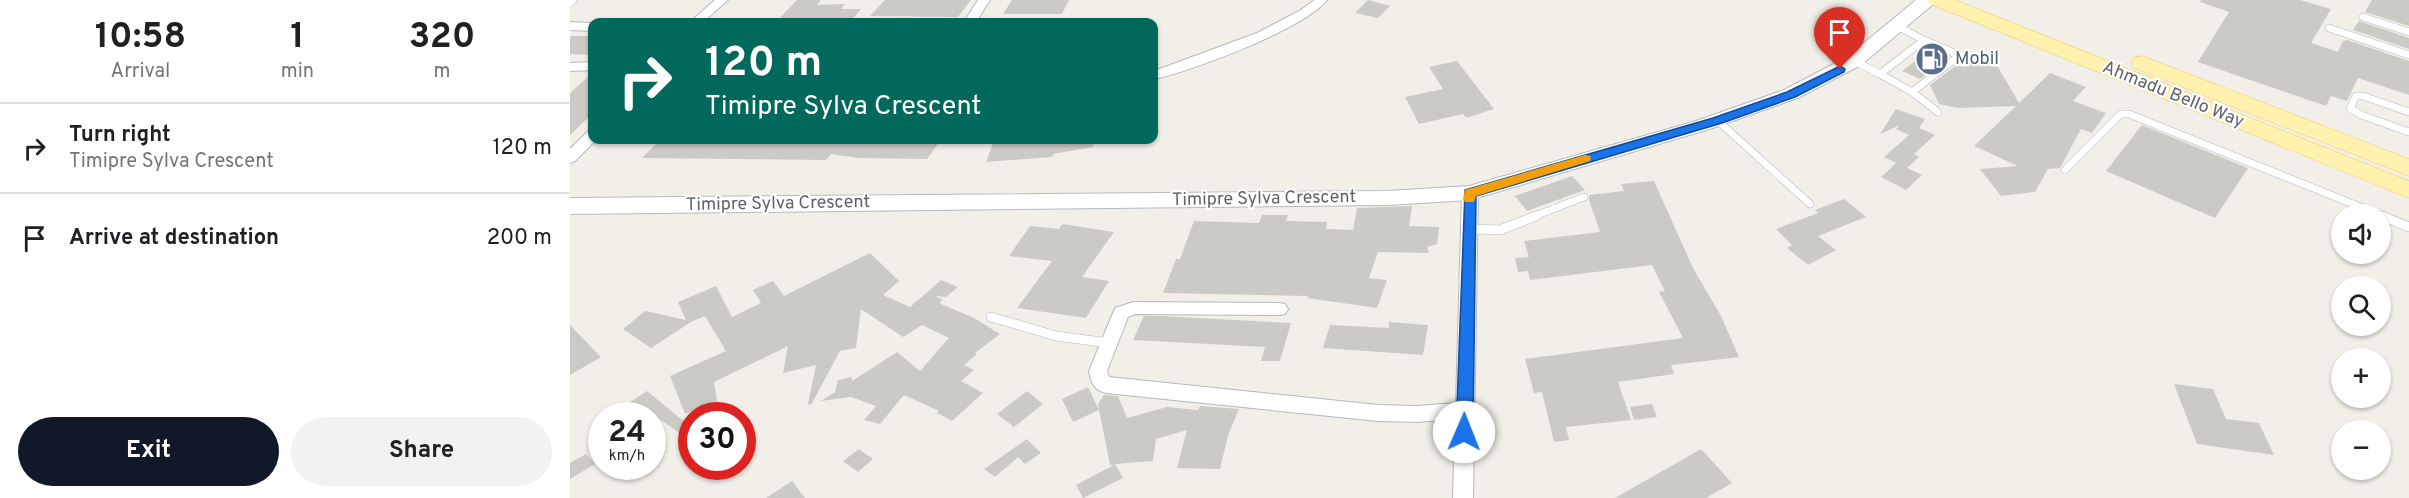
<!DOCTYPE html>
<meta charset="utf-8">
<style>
body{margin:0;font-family:Overpass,sans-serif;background:#f2f2f2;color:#202124;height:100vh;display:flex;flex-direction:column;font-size:22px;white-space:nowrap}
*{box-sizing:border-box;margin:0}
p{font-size:20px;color:#757577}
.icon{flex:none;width:33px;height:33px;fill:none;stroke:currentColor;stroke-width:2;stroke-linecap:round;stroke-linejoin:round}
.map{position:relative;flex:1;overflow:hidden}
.side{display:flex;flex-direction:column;background:#fff;width:570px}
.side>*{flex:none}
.guide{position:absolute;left:18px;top:18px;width:570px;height:126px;border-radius:12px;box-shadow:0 2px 4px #0004;background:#00695c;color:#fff;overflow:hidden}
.fabs{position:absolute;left:1761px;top:204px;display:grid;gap:12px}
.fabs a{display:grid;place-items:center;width:60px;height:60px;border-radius:50%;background:#fff;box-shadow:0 2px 4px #0004;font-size:30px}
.speed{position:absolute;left:18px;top:402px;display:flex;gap:12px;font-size:30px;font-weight:700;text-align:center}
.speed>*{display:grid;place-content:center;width:78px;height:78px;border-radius:50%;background:#fff;box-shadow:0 2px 4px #0004;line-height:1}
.speed small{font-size:15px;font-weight:400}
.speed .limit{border:9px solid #d22;background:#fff;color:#111}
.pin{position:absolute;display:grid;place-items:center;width:51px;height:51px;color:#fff;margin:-62px -26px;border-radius:50% 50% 50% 0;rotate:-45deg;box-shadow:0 0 6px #0007}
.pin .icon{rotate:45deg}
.me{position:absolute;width:66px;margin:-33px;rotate:1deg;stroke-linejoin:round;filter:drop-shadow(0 0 4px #0008)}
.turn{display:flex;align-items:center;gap:21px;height:126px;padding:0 18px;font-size:27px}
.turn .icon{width:78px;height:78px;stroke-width:2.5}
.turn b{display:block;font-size:42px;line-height:51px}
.eta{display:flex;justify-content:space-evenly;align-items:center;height:102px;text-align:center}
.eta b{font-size:36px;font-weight:700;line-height:42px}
.button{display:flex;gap:12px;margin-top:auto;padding:12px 18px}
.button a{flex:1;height:69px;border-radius:36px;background:#111827;color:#fff;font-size:24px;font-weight:700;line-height:69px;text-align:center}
.button a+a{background:#f2f2f2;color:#202124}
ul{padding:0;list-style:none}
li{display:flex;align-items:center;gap:18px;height:90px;padding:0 18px;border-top:2px solid #e0e0e0}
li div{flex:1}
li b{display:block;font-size:22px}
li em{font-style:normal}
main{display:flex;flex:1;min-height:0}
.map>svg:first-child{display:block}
</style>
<main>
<section class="side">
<div class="eta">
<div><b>10:58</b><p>Arrival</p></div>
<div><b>1</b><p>min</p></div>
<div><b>320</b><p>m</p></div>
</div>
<ul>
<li><svg class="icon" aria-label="right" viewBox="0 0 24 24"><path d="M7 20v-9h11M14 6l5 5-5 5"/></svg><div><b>Turn right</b><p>Timipre Sylva Crescent</p></div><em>120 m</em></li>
<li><svg class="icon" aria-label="arrive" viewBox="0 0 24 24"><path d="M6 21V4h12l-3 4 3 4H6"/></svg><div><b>Arrive at destination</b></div><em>200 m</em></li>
</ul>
<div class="button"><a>Exit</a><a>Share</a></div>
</section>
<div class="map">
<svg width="1839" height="498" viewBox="0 0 1839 498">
<rect width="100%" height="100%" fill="#f1efe8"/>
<path fill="#cccac5" d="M227,0H251L247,5L275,4L271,9H291L280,22H206Z
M315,0H401L388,17L300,16Z
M442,0H499L492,14H433Z
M798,0L820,6L808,18L785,13Z
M1631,0H1730L1761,9L1741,43L1768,52L1773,41L1777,40L1839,61V95L1788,78L1777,101L1761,96L1756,106L1628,62L1659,12L1630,2Z
M1802,0H1839V26L1795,12Z
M1789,21L1839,38V49L1783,30Z
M0,36H22V55L0,54Z
M1358,51L1376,59L1350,79L1332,71Z
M887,61L924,109L896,118L893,114L849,124L835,97L873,89L859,67Z
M1399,63L1428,67L1449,103L1480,73L1516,87L1503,101L1536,113L1522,133L1511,129L1490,168L1478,169L1465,192L1431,196L1410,169L1448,166L1404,146L1446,106L1388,108L1369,104L1360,85L1388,64L1395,67Z
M22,73V114L0,135V93Z
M1326,109L1355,119L1349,128L1365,135L1344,154L1349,157L1337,168L1352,175L1336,190L1311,177L1326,163L1314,157L1339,135L1326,129L1330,125L1310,134Z
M1572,125L1678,168L1645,218L1536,171Z
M90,140H312L370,141L357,159L288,158L261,154L256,160L72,158Z
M424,140H523V147L483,154L482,157L416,162Z
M1002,176L1015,190L957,211L945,196Z
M1084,181L1123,268L1151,316L1169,357L1101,365L1104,374L1048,382L1061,420L996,427L999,440L984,442L972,392L964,393L955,359L1113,338L1089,292L1095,291L1082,265L960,280L958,271L948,272L945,258L959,257L954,241L1030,232L1019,200V195L1054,191L1051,184Z
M1274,199L1296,217L1248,236L1266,250L1238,265L1217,248L1222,245L1206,229L1248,213L1245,210Z
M842,206L839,226L869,227L867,244L857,247L859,253L808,252L799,278L817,280L807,308L737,298L738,296L593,293L606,259H610L624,221L689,223L692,215H718L716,221L757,222L756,229L783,230L787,208Z
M492,224L544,232L512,277L539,281L516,318L447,308L482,261L439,256L460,226L489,229Z
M300,253L329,281L313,295L340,307L371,280L388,287L376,297L365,296L373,300L369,303L404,318L430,334L405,353L407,354L394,365L404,370L391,381L413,393L382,421L367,413L369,411L334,395L310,424L294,420L306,406L281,397L251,401L265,392L268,380L282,377V381L327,352L350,371L379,338L352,325L333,337L291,309L286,348L270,351L241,405L238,404L246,365L213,373L218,346L144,382L147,401L115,414L100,376L156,351L135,316L121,322L81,348L53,329L75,311L116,320L108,302L146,286L162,317L191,303L183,290L203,281L214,296Z
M574,316H590L721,323L710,361H691L695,347L563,340Z
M819,322L858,325L853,355L753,348L760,325L819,328Z
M0,325L31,357L0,375Z
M1604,384L1643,389L1656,419L1689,423L1704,455L1627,444Z
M518,387L529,410L528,404L534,395L548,396L557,418L597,407L628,410L630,406L669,409L658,435L650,469L607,468L617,430L586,439L583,461L545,464L553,478L513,498L506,485L544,465H540L529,410L503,422L492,399Z
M77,391L122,428V442L84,415L39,416Z
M457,391L473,404L444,427L427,414Z
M1082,404L1087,417L1064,420L1060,407Z
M457,439L471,453L455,464L448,457L425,477L414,469Z
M289,449L303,459L288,472L273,461Z
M1131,449L1162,483L1136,498H1045Z
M16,454L25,464L0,479V463Z
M222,481L235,498H196Z"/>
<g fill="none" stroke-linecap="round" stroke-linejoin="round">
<g stroke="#b5b8bc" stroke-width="8">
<path id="lane-far1" d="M0,3L3,0
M1793,17L1839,32
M1759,28L1839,55
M1284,61L1310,74L1354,40L1327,26
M1310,74L1342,92L1368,112
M1342,92L1386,58V54L1354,40
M1839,112L1793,96H1786L1780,108L1791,115L1839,132
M1148,121L1240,204
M1495,170L1551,114H1559L1808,214
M1810,215L1816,217
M962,217L1014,197"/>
</g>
<g stroke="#b5b8bc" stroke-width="10">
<path id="lane" d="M1812,216L1839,227
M901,225L904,229L930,230L966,216
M421,317L486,336L539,343"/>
</g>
<g stroke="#b5b8bc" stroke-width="2">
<path id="street" d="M145,0H158L133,22H120Z
M408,0H420L406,22H394Z
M744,0H757C736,28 620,72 584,79V71L687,33L731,10Z
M0,22L22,23V31L0,30Z
M22,62V70L0,71V63Z
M22,131V140H26L5,161L0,163V149L17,132Z
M900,188L908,193L903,498H883L885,419L847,422L808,421L536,393C524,390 521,383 519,371L545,308L563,302L709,303L715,304L718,309L715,314L709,315L565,314L558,317L537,371L539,377L808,405L847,406L886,403L892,193Z"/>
</g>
<g stroke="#b6babf" stroke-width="2">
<path id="secondary" d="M1346,0H1368L1291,65L1228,98L1140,129L900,200L818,205L0,214V198L818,191L899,186L1126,121L1214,90L1277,57Z"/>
</g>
<g stroke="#f2c960" stroke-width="1">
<path id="primary" d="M1357,0H1385L1839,181V198L1360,4Z
M1572,56L1839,159V176L1564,68L1561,63L1564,58Z"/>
</g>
<use href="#lane-far1" stroke="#fff" stroke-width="7"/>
<use href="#lane" stroke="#fff" stroke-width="9"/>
<use href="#street" fill="#fff" fill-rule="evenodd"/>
<use href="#secondary" fill="#fff" fill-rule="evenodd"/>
<use href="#primary" fill="#fff2af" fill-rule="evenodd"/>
</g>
<path fill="#1a73e8" stroke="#114b97" stroke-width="1.5" d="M1270,66L1275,69L1274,72L1225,97L1152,123L906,196L903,432L900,437L894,439L889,437L886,432L895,190L1143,118L1217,92Z"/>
<path fill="#f59e0b" d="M1015,155L1020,156L1021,159L1020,161L906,196L904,202H895L893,199L895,190Z"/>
<defs>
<g id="fuel-disc" transform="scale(1.725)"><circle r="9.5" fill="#5c6f8a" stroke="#fff"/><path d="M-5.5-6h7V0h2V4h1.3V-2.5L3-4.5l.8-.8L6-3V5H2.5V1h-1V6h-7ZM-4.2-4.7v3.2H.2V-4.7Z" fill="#fff"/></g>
</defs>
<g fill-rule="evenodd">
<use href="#fuel-disc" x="1362" y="59"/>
</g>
<g text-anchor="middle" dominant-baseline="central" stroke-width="4.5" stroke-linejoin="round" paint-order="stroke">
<g font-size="18" fill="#4e5e75" stroke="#fff" text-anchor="start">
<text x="1385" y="59">Mobil</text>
</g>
<g font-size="18" fill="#5f6368" stroke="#fff">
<text transform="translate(1603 95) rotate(22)">Ahmadu Bello Way</text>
<text transform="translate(694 199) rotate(-1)">Timipre Sylva Crescent</text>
<text transform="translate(208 204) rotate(-1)">Timipre Sylva Crescent</text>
</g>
</g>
</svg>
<div class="fabs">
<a><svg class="icon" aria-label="sound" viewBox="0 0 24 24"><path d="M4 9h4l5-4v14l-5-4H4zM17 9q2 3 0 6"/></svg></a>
<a><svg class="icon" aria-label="search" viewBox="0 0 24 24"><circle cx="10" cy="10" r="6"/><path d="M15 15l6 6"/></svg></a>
<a>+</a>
<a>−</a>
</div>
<div class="speed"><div>24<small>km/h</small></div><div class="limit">30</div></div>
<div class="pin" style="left:1270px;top:69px;background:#d93025"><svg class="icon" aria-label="arrive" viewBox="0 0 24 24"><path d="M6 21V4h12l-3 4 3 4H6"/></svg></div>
<svg class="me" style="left:894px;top:432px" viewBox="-20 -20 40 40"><circle r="19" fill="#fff"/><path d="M0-13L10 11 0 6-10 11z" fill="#1a73e8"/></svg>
<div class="guide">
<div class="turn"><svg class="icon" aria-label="right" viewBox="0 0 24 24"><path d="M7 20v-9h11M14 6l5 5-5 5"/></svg><div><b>120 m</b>Timipre Sylva Crescent</div></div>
</div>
</div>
</main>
